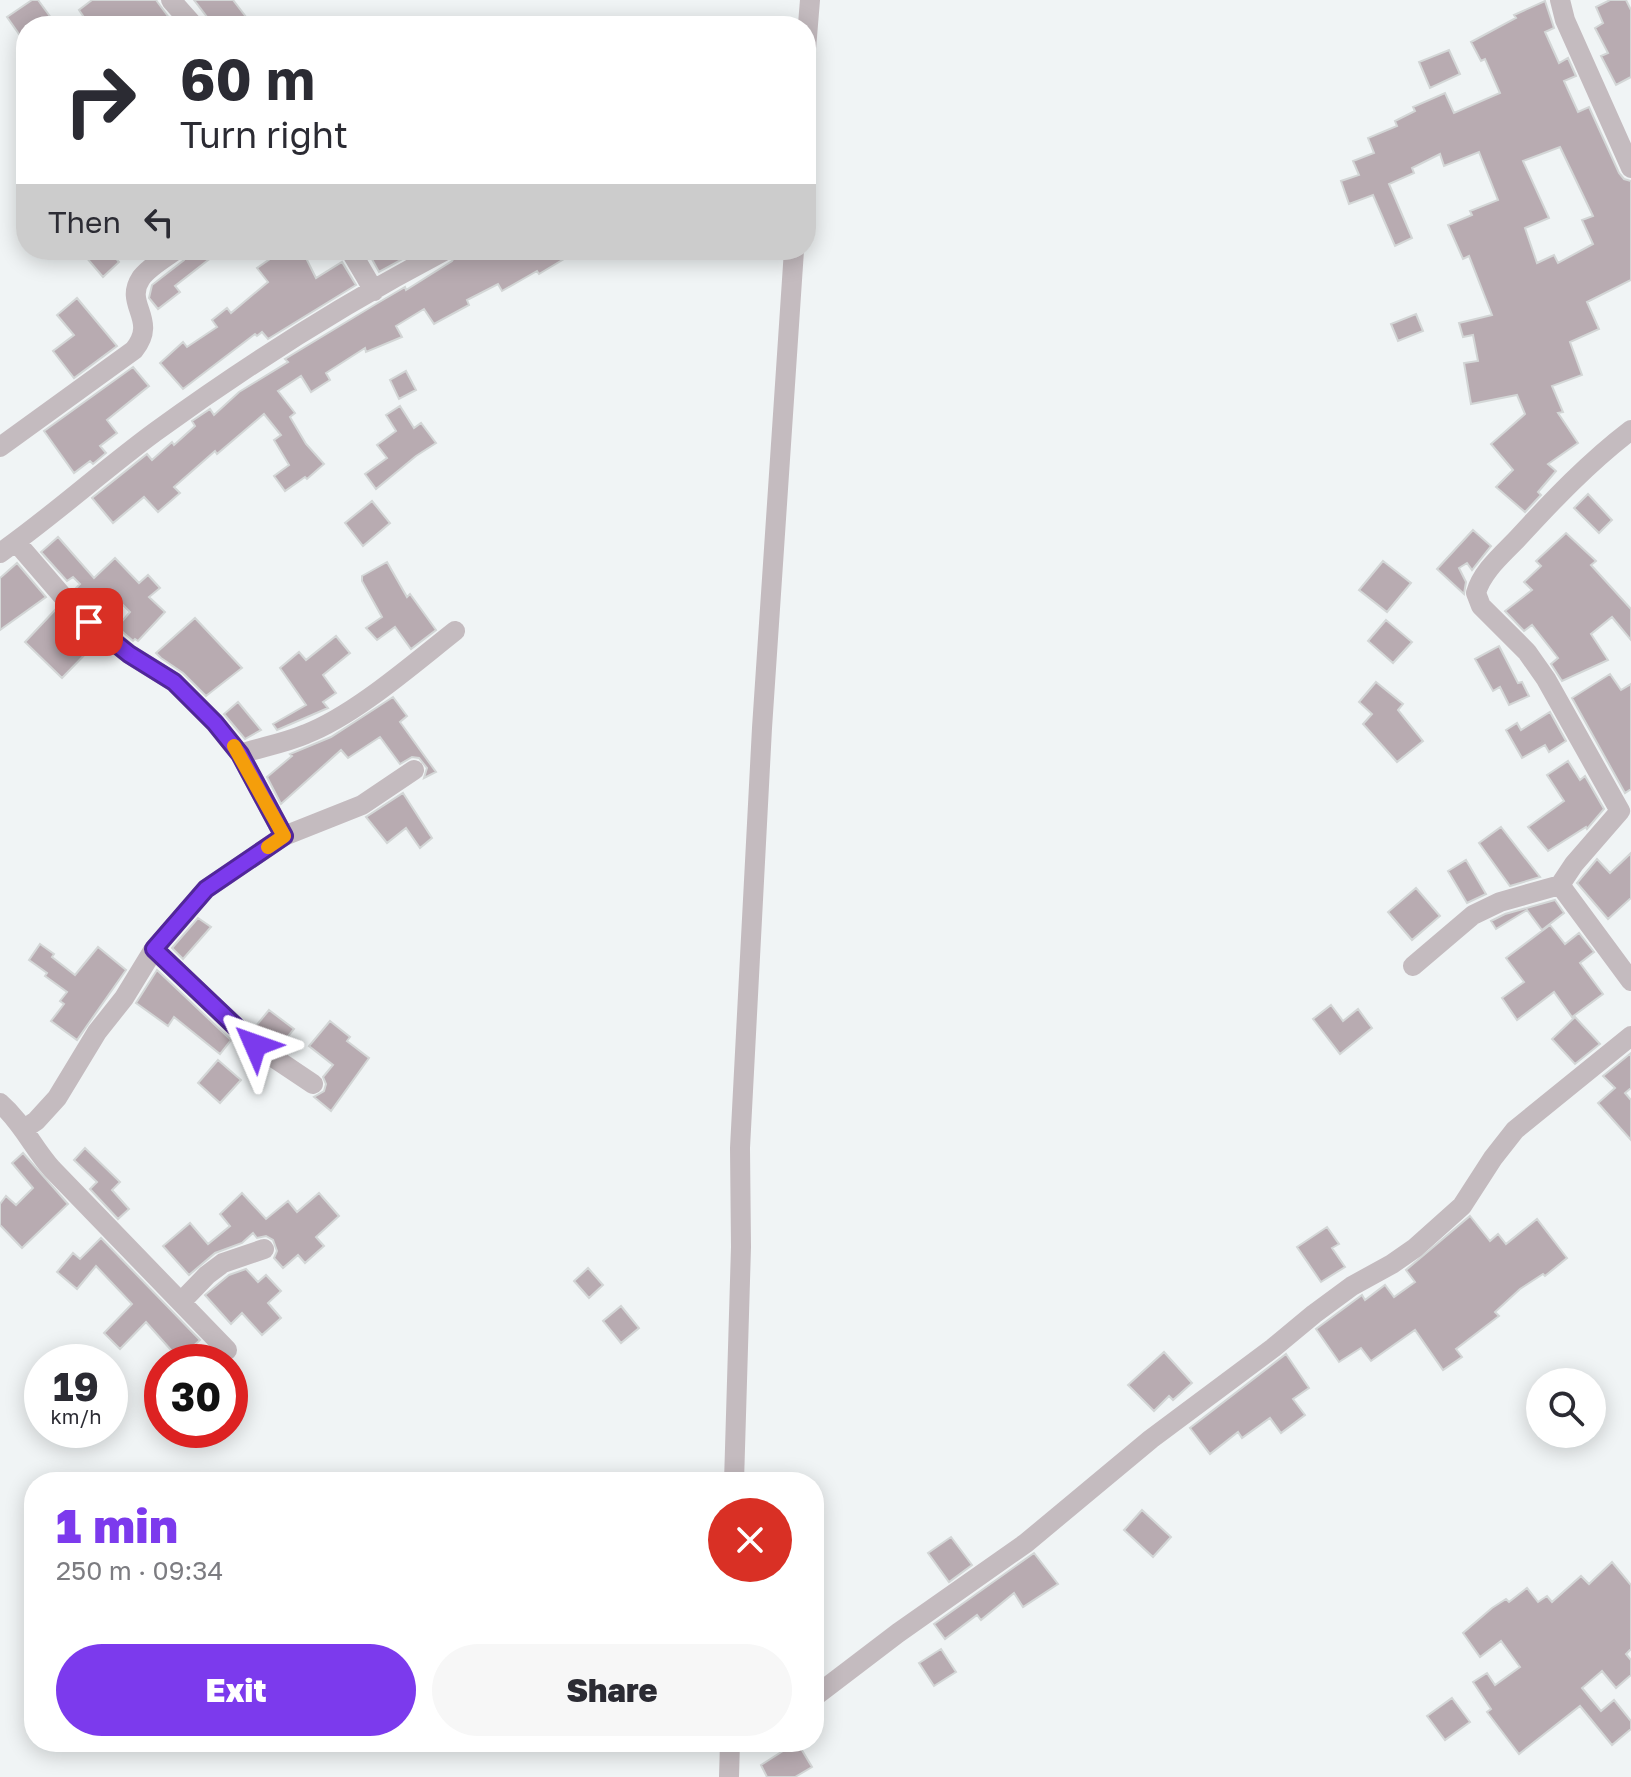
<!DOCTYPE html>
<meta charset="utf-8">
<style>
body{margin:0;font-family:"Golos Text",sans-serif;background:#f7f7f7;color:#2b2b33;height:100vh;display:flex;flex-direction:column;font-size:30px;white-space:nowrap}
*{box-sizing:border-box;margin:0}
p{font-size:26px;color:#7c7c81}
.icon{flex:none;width:44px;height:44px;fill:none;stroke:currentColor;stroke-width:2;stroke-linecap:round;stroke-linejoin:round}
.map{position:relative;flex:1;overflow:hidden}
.sheet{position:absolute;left:24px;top:1472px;width:800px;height:280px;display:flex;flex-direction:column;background:#fff;border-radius:32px;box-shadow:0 4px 20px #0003}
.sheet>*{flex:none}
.top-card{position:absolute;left:16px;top:16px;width:800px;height:244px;border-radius:32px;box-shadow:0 4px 20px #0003;background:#fff;color:#2b2b33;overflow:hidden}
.tools{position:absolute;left:1526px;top:1368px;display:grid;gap:16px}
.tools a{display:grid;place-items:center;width:80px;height:80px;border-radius:50%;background:#fff;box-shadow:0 4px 20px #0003;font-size:40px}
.speed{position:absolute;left:24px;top:1344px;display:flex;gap:16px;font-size:40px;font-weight:700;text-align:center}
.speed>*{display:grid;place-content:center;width:104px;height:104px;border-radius:50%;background:#fff;box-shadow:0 4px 20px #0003;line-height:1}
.speed small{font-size:20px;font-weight:400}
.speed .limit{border:12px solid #d22;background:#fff;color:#111}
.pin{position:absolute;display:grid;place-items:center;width:68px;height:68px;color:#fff;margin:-34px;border-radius:16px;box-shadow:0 4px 12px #0006}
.me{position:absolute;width:88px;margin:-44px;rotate:313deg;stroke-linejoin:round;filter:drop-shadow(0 0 6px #0008)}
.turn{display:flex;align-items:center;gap:28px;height:168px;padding:0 32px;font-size:36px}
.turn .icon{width:104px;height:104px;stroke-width:2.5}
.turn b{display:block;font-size:56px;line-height:68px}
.then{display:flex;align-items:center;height:76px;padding:0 32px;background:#0003;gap:16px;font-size:30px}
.round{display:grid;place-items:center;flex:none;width:84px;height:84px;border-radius:42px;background:#f7f7f7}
.head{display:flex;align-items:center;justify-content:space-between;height:136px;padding:0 32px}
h1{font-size:48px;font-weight:800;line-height:60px;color:#7c3aed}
.action{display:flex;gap:16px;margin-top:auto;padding:16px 32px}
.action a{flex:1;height:92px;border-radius:48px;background:#7c3aed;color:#fff;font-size:32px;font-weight:800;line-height:92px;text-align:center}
.action a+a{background:#f7f7f7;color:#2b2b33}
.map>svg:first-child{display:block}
</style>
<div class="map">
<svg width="1631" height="1777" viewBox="0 0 1631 1777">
<rect width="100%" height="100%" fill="#f0f4f5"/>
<path fill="#b8abb1" stroke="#d3d6d6" stroke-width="2" fill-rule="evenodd" d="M32,0H38L57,26H26V44L7,17Z
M92,0H156L170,19L162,26H90L79,10Z
M194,0H233L253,26H214Z
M1610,0H1626L1631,10V77L1616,85L1601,56L1608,53L1595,28L1603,23L1596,7Z
M1545,1L1554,28L1545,32L1559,63L1568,58L1576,76L1564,81L1578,112L1589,107L1619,173L1624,179L1631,181V280L1587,302L1599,329L1570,342L1582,375L1552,386L1563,412L1558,413L1578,443L1548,464L1556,471L1538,492L1541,495L1525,512L1496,487L1513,470L1491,444L1525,414L1517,395L1471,404L1464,363L1478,361L1473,335L1463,337L1459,323L1492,315L1469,256L1463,259L1448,225L1472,215L1470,211L1498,200L1479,152L1444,166L1440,154L1412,168L1414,173L1389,184L1412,238L1395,246L1373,195L1349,204L1341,181L1359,175L1353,161L1374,153L1368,138L1397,126L1395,121L1415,111L1413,107L1445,93L1454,113L1500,93L1485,59L1481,61L1471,42L1516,18L1514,15ZM1560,147L1593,216L1582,220L1593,244L1558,263L1554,255L1537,263L1525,228L1549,218L1523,161Z
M1449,50L1460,74L1430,88L1419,62Z
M80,250H109L119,262L103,277Z
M189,250H221L175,286L180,292L158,309L149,298L152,285L184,260Z
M283,250H302L316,278L342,262L356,285L268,339L262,332L257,336L255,334L183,389L160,363L183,342L187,347L217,327L212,320L227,308L231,313L268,282L257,268Z
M367,250H419L379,272Z
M459,250H579L539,274L537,271L502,291L498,284L467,300L469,305L434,324L424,309L396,326L402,337L366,352L365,348L326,373L330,380L311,392L301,376L278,391L295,413L290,417L306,444L324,464L307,479L305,477L285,491L274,476L289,465L274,440L281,435L264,414L217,454L215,451L174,487L180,493L158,512L144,497L113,523L92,498L147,454L152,460L172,442L174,445L195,426L192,421L210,409L214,415L239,392L288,362L285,359L376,304L405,287L406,290L452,261Z
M77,298L117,346L74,378L53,351L74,335L57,315Z
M1416,314L1423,331L1398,341L1391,324Z
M133,367L149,386L107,420L117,433L100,446L106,453L93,464L90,461L74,473L44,431Z
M406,371L416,390L399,399L390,380Z
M400,406L414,428L421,423L436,443L416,456L376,489L365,474L387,458L377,445L396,431L386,415Z
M1588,494L1612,520L1599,533L1574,508Z
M372,501L390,523L363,546L345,523Z
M1473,530L1491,546L1472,570L1467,563L1459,568L1466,582L1464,594L1437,569Z
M1566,533L1596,561L1591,565L1631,609V640L1612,617L1591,634L1608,660L1562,681L1551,664L1558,658L1532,625L1524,631L1505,611L1532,590L1524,582L1541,566L1536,561Z
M58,537L94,578L115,558L139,583L148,575L160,588L149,597L165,612L138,641L135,639L133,641L117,627L130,612L108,590L93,607L74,590L80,584L73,577L67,581L41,552Z
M1383,561L1411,583L1387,612L1359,590Z
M387,562L407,597L410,594L436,630L411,649L395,627L377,640L366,628L382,617L362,581V576Z
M17,563L46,597L0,630V578Z
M56,609L96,643L62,678L25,642Z
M195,618L242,668L206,696L183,673L161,658L156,653Z
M1386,620L1412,642L1393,663L1368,641Z
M336,636L350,653L323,675L336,693L323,702L328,708L277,730L273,724L306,705L280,668L299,652L306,660Z
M1499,646L1518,683L1522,682L1529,696L1509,705L1500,687L1493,691L1475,659Z
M1610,674L1621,690L1631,684V789L1625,793L1572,698Z
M1376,682L1403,704L1398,710L1423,741L1397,762L1363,724L1372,714L1359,702Z
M393,697L407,716L400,722L436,772L424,778L427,768L419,758L412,757L400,764L380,737L348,758L341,750L281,804L267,777L292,756L290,754L331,737Z
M238,702L261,730L245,739L224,714Z
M1550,712L1566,741L1549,752L1545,745L1522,758L1506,730L1517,723L1521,730Z
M1568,761L1580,780L1585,776L1604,809L1587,829L1586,827L1548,851L1528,827L1564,801L1547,775Z
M403,793L432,838L420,848L406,828L387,843L366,817Z
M1501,827L1540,877L1510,886L1479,843Z
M1631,853V898L1608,919L1577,883L1597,859L1610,873Z
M1466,860L1486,894L1467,903L1448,871Z
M1416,888L1440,916L1412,940L1388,912Z
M1555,900L1564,913L1542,930L1527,910L1496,929L1491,921L1505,914Z
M198,918L211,927L183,959L172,948Z
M1550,925L1565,944L1579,933L1594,952L1580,963L1603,994L1572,1017L1554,992L1517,1020L1502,998L1524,982L1506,958Z
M40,944L54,954L52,957L75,975L98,947L126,970L77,1040L51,1021L64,1004L60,1001L67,992L45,976L47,973L29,960Z
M157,970L231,1040L220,1054L174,1017L168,1026L136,1003Z
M1331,1005L1343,1021L1358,1009L1372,1028L1340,1054L1313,1019Z
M269,1010L294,1029L280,1046L255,1027Z
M1575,1017L1600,1044L1575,1064L1552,1039Z
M330,1021L350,1037L347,1041L369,1058L331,1111L314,1097L324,1091L326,1084L323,1077L333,1065L309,1046Z
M1631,1053V1088L1625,1093L1631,1100V1140L1598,1103L1615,1088L1603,1076Z
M218,1060L241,1080L220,1103L198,1083Z
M85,1148L120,1182L112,1190L129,1209L118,1219L90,1189L97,1182L74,1160Z
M23,1153L68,1204L22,1248L0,1225V1204L6,1196L16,1205L33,1188L12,1163Z
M242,1193L266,1219L288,1201L297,1212L319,1193L339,1216L316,1237L324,1246L305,1263L298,1255L283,1268L274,1258L277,1251L273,1240L266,1236L257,1238L253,1233L242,1243L215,1253L189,1275L163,1246L190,1223L208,1244L230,1226L220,1214Z
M1470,1216L1490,1241L1498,1234L1506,1244L1537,1219L1567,1258L1545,1276L1543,1274L1520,1289L1495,1312L1499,1316L1456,1349L1462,1357L1443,1370L1415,1330L1371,1361L1361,1348L1339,1362L1316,1329L1362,1295L1365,1300L1385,1285L1394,1297L1415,1282L1406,1270Z
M1327,1227L1339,1244L1332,1248L1345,1267L1321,1282L1297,1247Z
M101,1238L200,1340L179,1359L146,1322L120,1349L104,1333L132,1304L96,1266L77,1289L57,1272L73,1253L80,1259Z
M588,1268L603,1285L589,1298L574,1281Z
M246,1269L258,1282L266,1275L281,1291L268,1303L281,1318L262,1335L242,1313L231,1324L205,1295L229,1275Z
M621,1306L639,1328L621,1343L603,1321Z
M1164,1352L1192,1383L1173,1400L1169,1396L1154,1411L1128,1385Z
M1286,1354L1309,1388L1293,1399L1305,1415L1281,1433L1270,1418L1242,1438L1238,1432L1210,1454L1190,1428Z
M1142,1510L1171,1537L1153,1557L1124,1530Z
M951,1537L972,1565L949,1582L928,1553Z
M1034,1553L1058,1584L1023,1607L1014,1593L981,1620L977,1615L945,1639L934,1624Z
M1612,1562L1631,1585V1649L1626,1654L1631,1660V1675L1616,1688L1602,1671L1582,1688L1601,1711L1614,1700L1631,1721V1729L1612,1745L1580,1706L1519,1754L1487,1712L1491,1709L1473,1682L1487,1673L1495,1685L1520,1667L1501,1641L1480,1657L1463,1633L1492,1608L1506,1599L1509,1602L1527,1588L1538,1602L1547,1596L1552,1602L1581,1576L1589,1584Z
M941,1649L956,1672L934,1686L919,1663Z
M1452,1698L1470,1722L1445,1740L1427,1716Z
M797,1742L812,1767L795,1777H767L761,1765Z"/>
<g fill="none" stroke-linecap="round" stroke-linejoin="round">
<path stroke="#c4bbbf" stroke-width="20" d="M171,0L194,26
M1560,0L1565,20L1631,168
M806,49L810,0
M350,250L374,291
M1631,430C1589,462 1553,500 1518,538C1503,554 1482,571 1476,593L1481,606L1527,652L1546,679L1620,811L1574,864L1560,885L1631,981
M0,447L134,350C159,319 123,305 141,278C149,267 165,258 176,250
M16,542L72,607L129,654L174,682L215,723L240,754L284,836
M0,553C54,515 102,471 155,432C247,365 345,303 446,250
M240,754C262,747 285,743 306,734C355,715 413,664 455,631
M154,949L255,1045L313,1084
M1413,966L1473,915L1500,902L1560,885
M0,1103C22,1122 33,1148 52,1169L227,1350
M24,1129L36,1121L57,1098L97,1032L124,998L154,949L206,889L284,836L362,805L414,770
M182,1301L207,1275L223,1263L264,1249
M734,1482L741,1247L740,1148L762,728L794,250
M814,1697L898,1633L1026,1543L1151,1439L1273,1348L1314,1314L1352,1286L1392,1264L1415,1248L1462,1206L1493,1158L1515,1130L1631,1036
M729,1777L730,1742"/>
</g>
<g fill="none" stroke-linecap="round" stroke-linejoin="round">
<g stroke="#51269a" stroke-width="20">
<path id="route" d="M89,622L129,654L174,682L215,723L240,754L284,836L206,889L154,949L255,1045"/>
</g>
<use href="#route" stroke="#7c3aed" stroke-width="14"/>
<path stroke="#f59e0b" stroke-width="14" d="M234,746L284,836L268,847"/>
</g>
</svg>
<div class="tools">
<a><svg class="icon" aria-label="search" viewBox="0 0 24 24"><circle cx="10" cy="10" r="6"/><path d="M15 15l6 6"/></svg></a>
</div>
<div class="speed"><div>19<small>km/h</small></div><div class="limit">30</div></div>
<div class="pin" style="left:89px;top:622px;background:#d93025"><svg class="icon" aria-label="arrive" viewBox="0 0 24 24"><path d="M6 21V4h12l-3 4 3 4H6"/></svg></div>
<svg class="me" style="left:255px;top:1045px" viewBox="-20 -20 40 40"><path d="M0-17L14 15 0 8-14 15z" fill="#7c3aed" stroke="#fff" stroke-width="4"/></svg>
<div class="top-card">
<div class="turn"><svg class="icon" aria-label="right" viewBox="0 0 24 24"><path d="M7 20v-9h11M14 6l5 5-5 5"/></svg><div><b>60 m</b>Turn right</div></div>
<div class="then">Then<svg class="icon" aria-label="left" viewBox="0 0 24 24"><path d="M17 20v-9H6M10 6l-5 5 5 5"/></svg></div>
</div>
<section class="sheet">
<div class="head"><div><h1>1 min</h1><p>250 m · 09:34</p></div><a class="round" style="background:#d93025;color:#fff"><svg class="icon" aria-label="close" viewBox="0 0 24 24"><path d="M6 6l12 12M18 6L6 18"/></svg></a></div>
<div class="action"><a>Exit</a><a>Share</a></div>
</section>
</div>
